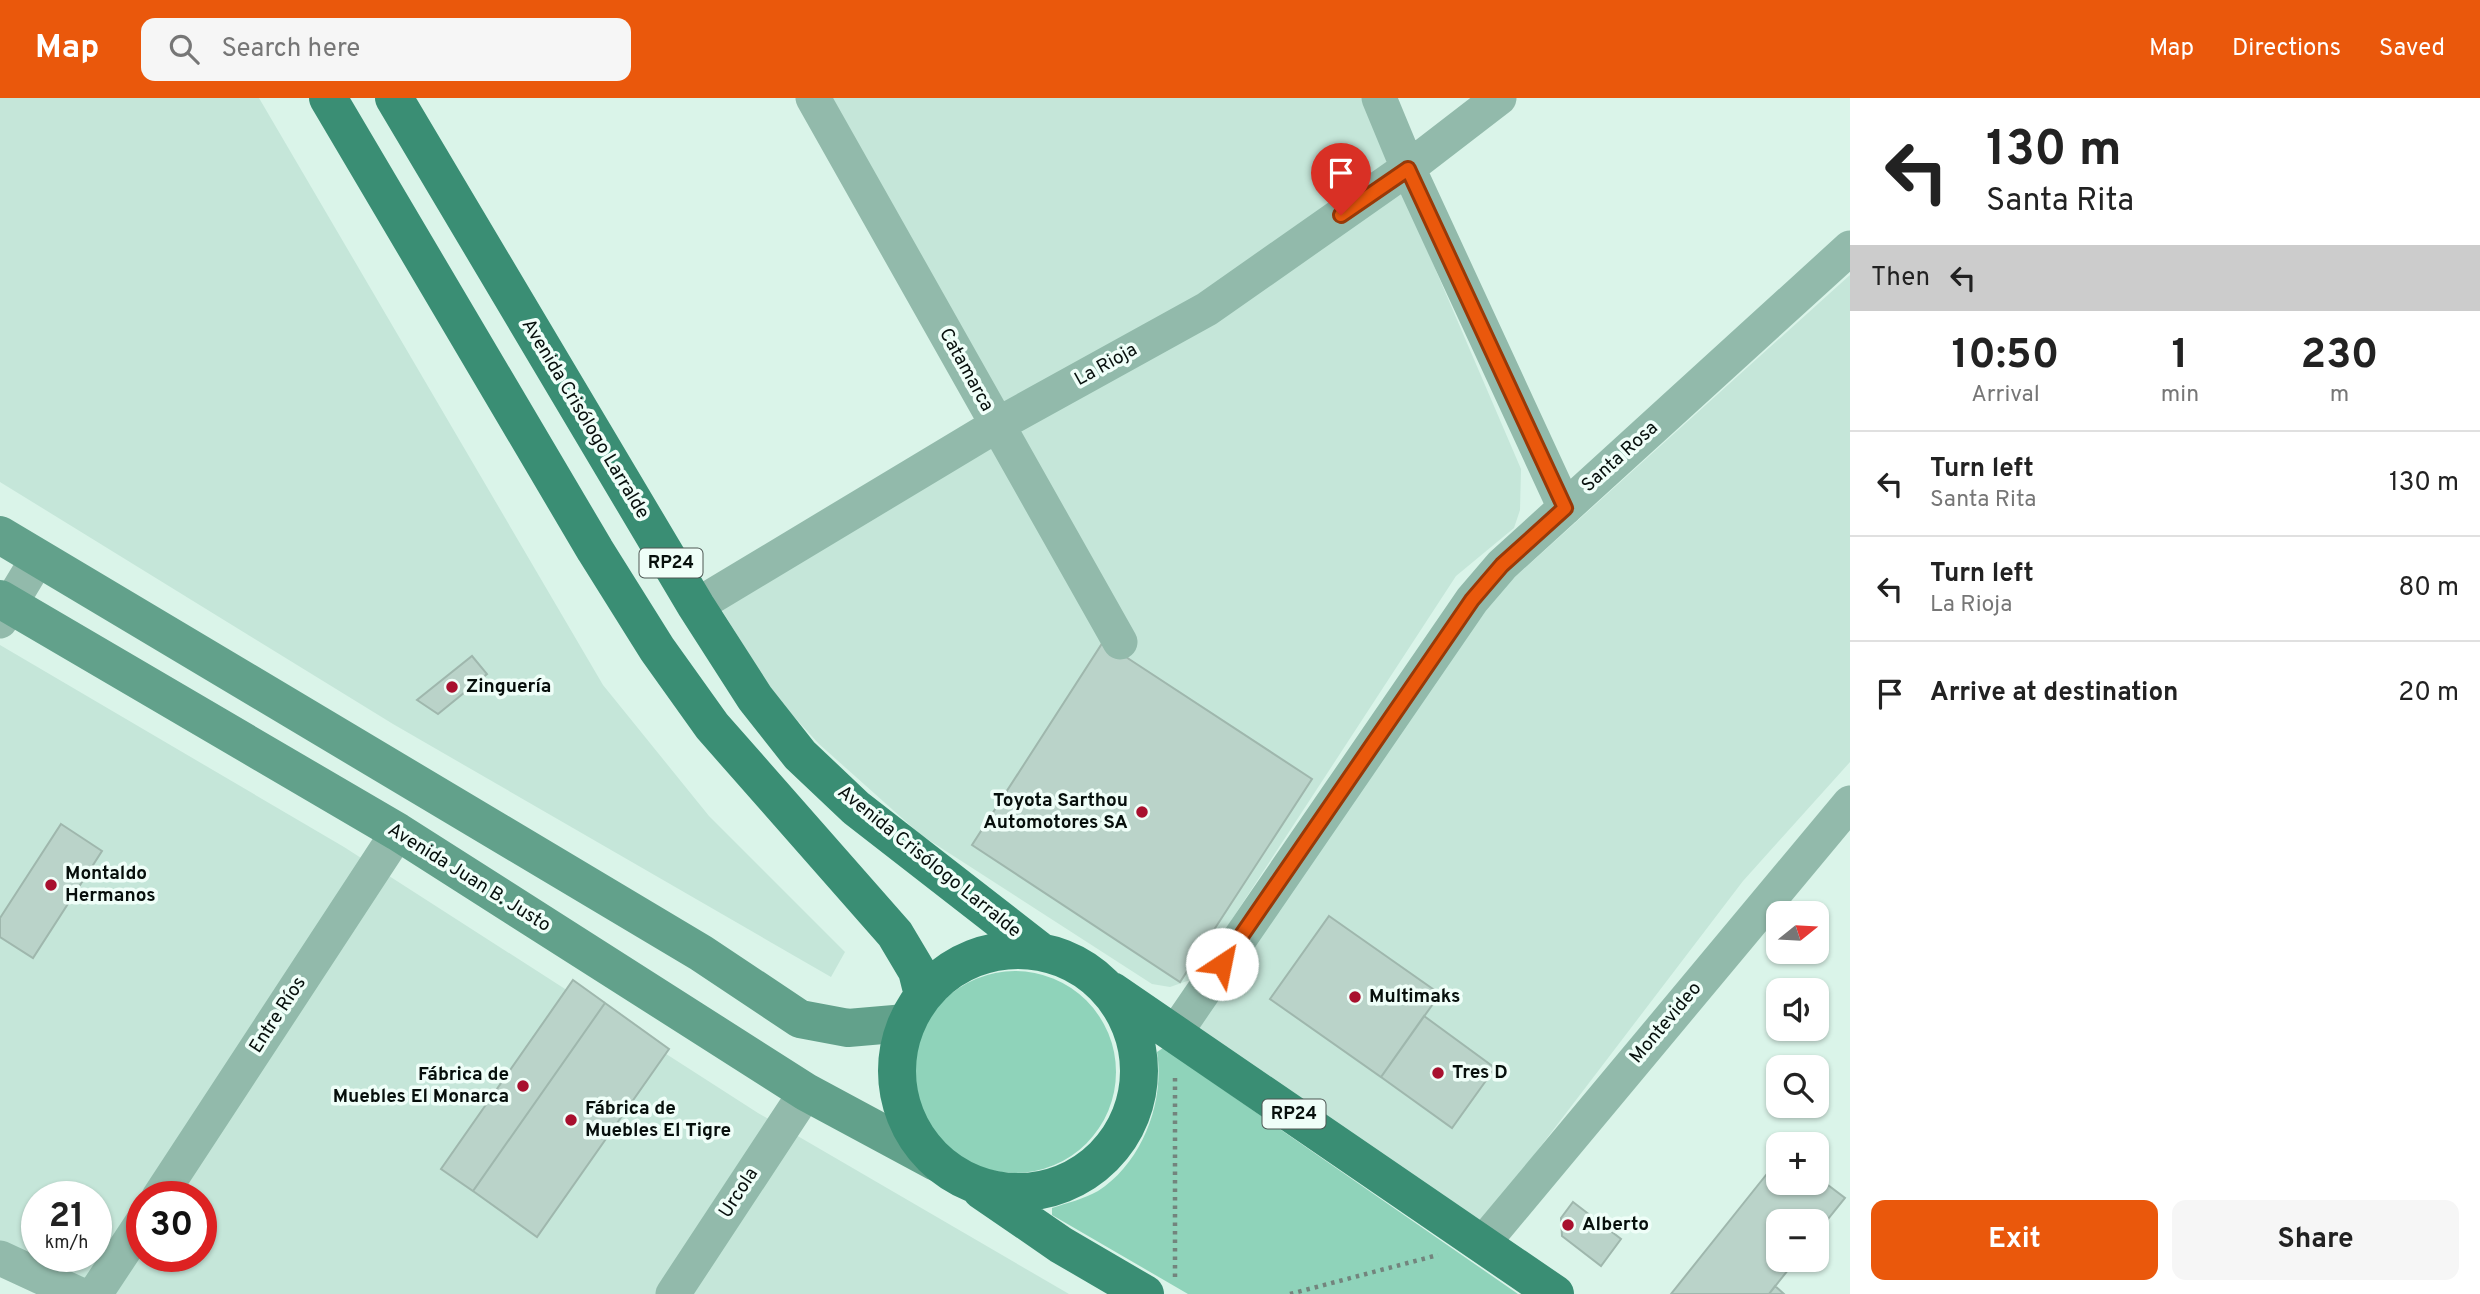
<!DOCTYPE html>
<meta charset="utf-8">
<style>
body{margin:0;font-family:Overpass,sans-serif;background:#f6f6f6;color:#222;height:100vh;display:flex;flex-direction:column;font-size:26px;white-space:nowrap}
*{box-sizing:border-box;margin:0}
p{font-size:23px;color:#767676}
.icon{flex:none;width:38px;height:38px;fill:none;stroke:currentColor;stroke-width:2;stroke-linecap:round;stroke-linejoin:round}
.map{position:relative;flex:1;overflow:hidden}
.details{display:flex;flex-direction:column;background:#fff;width:630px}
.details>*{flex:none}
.hud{background:#fff;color:#222;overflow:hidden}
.needle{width:46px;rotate:72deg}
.fabs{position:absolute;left:1766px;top:803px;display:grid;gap:14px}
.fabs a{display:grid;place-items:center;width:63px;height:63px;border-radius:14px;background:#fff;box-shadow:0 2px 5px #0004;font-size:35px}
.speed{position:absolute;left:21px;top:1083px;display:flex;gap:14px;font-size:35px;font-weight:700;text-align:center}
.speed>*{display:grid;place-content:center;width:91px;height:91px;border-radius:50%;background:#fff;box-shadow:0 2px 5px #0004;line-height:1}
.speed small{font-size:18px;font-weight:400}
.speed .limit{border:10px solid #d22;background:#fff;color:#111}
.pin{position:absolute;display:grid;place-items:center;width:60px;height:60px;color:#fff;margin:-72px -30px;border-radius:50% 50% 50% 0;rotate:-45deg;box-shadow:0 0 7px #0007}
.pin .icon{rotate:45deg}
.me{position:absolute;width:77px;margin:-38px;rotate:34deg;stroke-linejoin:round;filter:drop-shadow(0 0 5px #0008)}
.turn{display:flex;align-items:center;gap:24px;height:147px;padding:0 21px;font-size:32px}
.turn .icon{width:91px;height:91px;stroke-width:2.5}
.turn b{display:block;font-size:49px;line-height:60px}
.then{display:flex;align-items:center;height:66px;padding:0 21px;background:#0003;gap:14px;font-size:26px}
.eta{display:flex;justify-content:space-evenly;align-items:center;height:119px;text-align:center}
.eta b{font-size:42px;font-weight:700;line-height:49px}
.button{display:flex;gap:14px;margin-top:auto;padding:14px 21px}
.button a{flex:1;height:80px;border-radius:14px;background:#ea580c;color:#fff;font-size:28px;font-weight:700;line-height:80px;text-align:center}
.button a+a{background:#f6f6f6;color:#222}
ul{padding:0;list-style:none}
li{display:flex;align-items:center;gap:21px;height:105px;padding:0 21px;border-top:2px solid #e0e0e0}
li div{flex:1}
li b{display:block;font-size:26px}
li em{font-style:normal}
header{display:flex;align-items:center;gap:42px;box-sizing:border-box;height:98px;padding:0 35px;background:#ea580c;color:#fff}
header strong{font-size:33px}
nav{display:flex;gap:38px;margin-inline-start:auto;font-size:24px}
.search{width:490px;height:63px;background:#f6f6f6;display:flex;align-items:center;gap:18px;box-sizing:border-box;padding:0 24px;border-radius:14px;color:#767676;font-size:26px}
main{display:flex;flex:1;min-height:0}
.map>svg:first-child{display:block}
</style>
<header>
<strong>Map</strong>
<div class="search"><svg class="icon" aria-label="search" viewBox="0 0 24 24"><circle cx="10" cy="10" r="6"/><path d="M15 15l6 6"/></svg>Search here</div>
<nav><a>Map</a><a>Directions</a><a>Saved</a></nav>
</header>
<main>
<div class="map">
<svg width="1850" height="1196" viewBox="0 0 1850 1196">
<rect width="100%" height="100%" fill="#daf4e9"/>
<path fill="#c5e6d9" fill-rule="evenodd" d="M0,0H259L603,587L709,718L845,854L831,879L393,626L0,384Z
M828,0H1362L1521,371L1520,412L1514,430L1456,478L1193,881L1170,889L1152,886L921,737L819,646L775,598L721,511L1017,334Z
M1850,177V664L1743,783L1483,1124L1193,929L1474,516Z
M0,547L344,749L758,1015L1069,1196H109L0,1147ZM37,1099H96V1158H37ZM142,1099H201V1158H142Z"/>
<path fill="#8fd3ba" d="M914 974a101 101 0 1 1 202 0a101 101 0 1 1-202 0Z
M1163,950L1518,1196H1188L1052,1117V1110C1067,1105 1084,1101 1098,1093C1142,1065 1165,1004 1157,954Z"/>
<path fill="#bad3c9" stroke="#9fb7ad" stroke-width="2" d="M1103,544L1312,681L1180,884L972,747Z
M472,558L487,576L438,616L417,602Z
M61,726L102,753L33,860L0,839V820Z
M1329,818L1440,896L1381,979L1270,901Z
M573,882L605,905L473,1093L441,1071Z
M605,905L669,951L537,1139L473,1093Z
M1424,918L1495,970L1452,1030L1381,979Z
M1778,1062V1085H1816V1078L1845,1100L1816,1136V1124H1778V1162H1796L1769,1196H1671Z
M1573,1104L1621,1141L1601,1168L1562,1138L1561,1120Z
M1775,1188L1784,1196H1769Z"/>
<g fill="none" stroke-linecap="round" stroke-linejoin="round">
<path stroke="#73847d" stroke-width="4.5" stroke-dasharray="3.5 5" stroke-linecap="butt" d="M1175,1179V978
M1290,1196L1438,1157"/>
<path stroke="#92baab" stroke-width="35" d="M813,0L1120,544
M1379,0L1408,70L1565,410
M696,508L997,327L1207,211L1408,70L1499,0
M0,523L38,460
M1175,935L1472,502L1502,467L1850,150
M159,1099L398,734
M1483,1145L1850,705
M0,1160L78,1196
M95,1196L142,1125
M673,1196L806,994"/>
<path stroke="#62a18b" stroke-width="38" d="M0,437L701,855L800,921L848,930L906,925
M0,501L398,734L806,994L936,1064"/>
<path stroke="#3a8e74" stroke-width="38" d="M328,0L595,452L657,551L712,628L895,836L917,873L923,897
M394,0L696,508L755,600L800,657L856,710L1040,853
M897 973a121 121 0 1 1 242 0a121 121 0 1 1-242 0Z
M1112,893L1555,1196
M981,1092L1061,1147L1145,1196"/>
</g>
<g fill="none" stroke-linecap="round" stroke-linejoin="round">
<g stroke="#983908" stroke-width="18">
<path id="route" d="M1222,866L1472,502L1502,467L1565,410L1408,71L1341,117"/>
</g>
<use href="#route" stroke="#ea580c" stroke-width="12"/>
</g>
<g fill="#a8102e" stroke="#effef8" stroke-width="2.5">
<circle cx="452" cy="589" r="7"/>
<circle cx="1142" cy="714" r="7"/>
<circle cx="51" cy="787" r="7"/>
<circle cx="1355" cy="899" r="7"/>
<circle cx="1438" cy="975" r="7"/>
<circle cx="523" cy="988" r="7"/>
<circle cx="571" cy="1022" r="7"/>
<circle cx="1568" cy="1127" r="7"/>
</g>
<g text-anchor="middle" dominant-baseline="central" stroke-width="7" stroke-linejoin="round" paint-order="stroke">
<g fill="#effef8" stroke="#4d5753" stroke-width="2">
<rect x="639.5" y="450.5" width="63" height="29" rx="5"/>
<rect x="1262.5" y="1001.5" width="63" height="29" rx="5"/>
</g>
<g font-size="18" font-weight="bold" fill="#070f0c">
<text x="671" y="465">RP24</text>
<text x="1294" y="1016">RP24</text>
</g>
<g font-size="19" fill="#070f0c" stroke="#effef8">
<text transform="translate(1106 267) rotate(-29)">La Rioja</text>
<text transform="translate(966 272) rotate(61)">Catamarca</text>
<text transform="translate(585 321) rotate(59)">Avenida Crisólogo Larralde</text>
<text transform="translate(1620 359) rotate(-42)">Santa Rosa</text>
<text transform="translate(929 764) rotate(39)">Avenida Crisólogo Larralde</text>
<text transform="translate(469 780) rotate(32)">Avenida Juan B. Justo</text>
<text transform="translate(278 917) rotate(-57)">Entre Ríos</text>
<text transform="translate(1666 925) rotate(-50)">Montevideo</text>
<text transform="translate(739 1095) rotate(-57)">Urcola</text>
</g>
<g font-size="19" font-weight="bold" fill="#070f0c" stroke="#effef8" text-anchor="start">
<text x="466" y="589">Zinguería</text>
<text x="1128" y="703" text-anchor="end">Toyota Sarthou<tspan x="1128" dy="22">Automotores SA</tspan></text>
<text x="65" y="776">Montaldo<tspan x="65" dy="22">Hermanos</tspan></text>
<text x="1369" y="899">Multimaks</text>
<text x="1452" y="975">Tres D</text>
<text x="509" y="977" text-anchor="end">Fábrica de<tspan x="509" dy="22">Muebles El Monarca</tspan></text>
<text x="585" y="1011">Fábrica de<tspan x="585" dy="22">Muebles El Tigre</tspan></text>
<text x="1582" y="1127">Alberto</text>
</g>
</g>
</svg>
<div class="fabs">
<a><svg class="needle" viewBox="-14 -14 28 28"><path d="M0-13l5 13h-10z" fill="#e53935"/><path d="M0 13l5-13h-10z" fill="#767676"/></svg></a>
<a><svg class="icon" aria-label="sound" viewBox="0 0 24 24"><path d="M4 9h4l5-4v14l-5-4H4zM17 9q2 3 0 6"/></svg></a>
<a><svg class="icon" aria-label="search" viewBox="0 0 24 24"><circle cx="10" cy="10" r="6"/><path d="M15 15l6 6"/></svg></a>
<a>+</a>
<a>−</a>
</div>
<div class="speed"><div>21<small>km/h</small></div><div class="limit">30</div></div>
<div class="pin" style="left:1341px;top:117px;background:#d93025"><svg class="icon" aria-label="arrive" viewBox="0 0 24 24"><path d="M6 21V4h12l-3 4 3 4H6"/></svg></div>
<svg class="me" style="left:1222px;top:866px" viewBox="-20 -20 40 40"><circle r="19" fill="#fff"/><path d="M0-13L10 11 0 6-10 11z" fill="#ea580c"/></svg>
</div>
<section class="details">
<div class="hud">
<div class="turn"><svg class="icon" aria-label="left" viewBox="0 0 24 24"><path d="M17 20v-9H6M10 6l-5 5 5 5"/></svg><div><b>130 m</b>Santa Rita</div></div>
<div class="then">Then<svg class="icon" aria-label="left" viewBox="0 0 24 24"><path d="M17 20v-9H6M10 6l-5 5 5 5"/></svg></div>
</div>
<div class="eta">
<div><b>10:50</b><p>Arrival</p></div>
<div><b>1</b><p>min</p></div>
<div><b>230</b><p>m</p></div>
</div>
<ul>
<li><svg class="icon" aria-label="left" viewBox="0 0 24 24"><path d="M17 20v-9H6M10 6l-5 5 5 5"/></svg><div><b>Turn left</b><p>Santa Rita</p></div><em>130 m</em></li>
<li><svg class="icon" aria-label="left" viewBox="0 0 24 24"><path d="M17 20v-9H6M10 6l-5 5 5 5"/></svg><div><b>Turn left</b><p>La Rioja</p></div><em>80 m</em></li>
<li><svg class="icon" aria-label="arrive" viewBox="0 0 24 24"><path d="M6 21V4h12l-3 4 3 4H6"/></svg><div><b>Arrive at destination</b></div><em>20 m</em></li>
</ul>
<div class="button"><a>Exit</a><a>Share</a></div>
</section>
</main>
